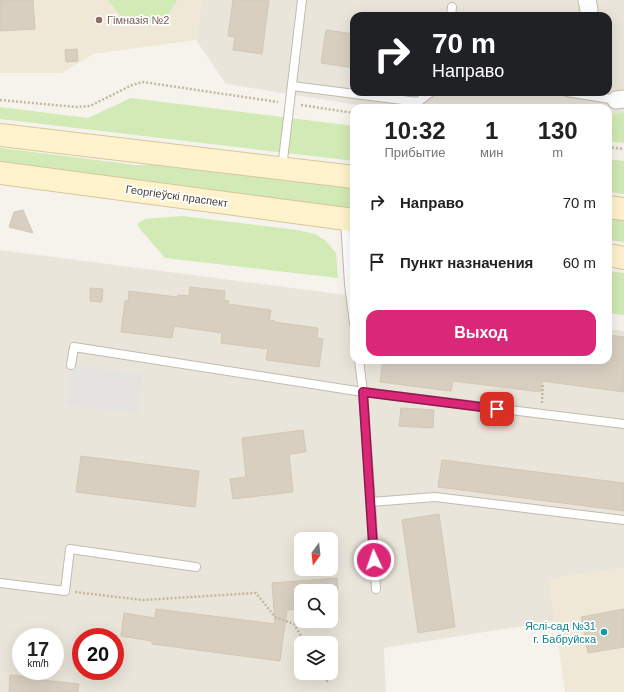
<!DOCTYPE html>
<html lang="ru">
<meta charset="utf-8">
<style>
body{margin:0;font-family:Helvetica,sans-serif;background:#f6f6f6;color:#222;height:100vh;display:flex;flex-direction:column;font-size:15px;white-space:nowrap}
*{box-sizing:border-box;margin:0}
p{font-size:13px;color:#767676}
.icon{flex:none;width:22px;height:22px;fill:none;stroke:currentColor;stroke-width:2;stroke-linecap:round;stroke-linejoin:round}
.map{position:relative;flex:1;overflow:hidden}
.panel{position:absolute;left:350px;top:104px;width:262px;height:260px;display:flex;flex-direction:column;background:#fff;border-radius:12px;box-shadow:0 4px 16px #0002}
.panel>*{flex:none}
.top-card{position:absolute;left:350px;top:12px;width:262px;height:84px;border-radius:12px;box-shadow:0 4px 16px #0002;background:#202124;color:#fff;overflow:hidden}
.needle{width:26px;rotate:195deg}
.tools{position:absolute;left:294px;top:532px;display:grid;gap:8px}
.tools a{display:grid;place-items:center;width:44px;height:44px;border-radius:8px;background:#fff;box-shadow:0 4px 16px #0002;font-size:20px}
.speed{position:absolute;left:12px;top:628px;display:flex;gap:8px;font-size:20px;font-weight:700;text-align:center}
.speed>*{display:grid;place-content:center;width:52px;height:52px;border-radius:50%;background:#fff;box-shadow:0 4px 16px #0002;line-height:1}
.speed small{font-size:10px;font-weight:400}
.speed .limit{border:6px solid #d22;background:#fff;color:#111}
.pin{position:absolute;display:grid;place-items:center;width:34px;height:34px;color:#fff;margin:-17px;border-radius:8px;box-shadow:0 2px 6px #0006}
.me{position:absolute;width:44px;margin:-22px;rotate:357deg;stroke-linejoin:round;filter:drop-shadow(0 0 3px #0008)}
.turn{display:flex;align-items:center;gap:14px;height:84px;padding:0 16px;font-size:18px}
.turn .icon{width:52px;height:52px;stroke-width:2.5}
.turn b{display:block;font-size:28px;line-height:34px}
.eta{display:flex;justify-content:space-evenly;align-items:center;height:68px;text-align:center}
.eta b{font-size:24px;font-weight:700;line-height:28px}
.primary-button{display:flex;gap:8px;margin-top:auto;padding:8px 16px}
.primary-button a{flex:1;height:46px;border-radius:12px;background:#db2777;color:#fff;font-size:16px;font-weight:700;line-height:46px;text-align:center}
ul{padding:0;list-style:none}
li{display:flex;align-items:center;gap:12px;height:60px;padding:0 16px}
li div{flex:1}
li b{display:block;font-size:15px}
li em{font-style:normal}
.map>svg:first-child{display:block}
</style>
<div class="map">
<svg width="624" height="692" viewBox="0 0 624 692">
<rect width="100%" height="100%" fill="#f6f3ec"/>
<path fill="#eae5da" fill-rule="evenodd" d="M202,0H624V112L608,114V108H377L226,84L196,40ZM354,16H608V92H354Z
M0,250L354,296V360H608V329L624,331V568L549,579L555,621L384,648L386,692H0ZM301,539H331V569H301ZM301,591H331V621H301ZM21,637H55V671H21ZM81,637H115V671H81ZM301,643H331V673H301Z"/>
<path fill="#efe8d6" d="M0,0H202L196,40L93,54L62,73H0Z
M624,568V692H565L549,579Z"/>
<path fill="#d2eab5" d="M108,0H177L168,15L146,22L121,16Z
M131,98L354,126V161L0,119V107L88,118Z
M624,112V143L608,141V114Z
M0,148L136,165H181L354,187V209L0,165Z
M608,159L624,161V194L608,192Z
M183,216L297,230L315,234L326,241L336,253L338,278L165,258L140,229L137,224L145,219Z
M608,218L624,220V242L608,240Z
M608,271L624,273V315L608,313Z"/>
<path fill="#e5e3e0" d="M71,365L143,374L138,414L66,405Z"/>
<path fill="#d8cfc1" stroke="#d3c7b4" d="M0,0H33L35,29L0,31Z
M233,0H269L262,54L233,50L235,37L228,36Z
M326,30L354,34V68L321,63Z
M77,49L78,61L66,62L65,50Z
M23,210L33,233L9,227L14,212Z
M190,287L225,291L224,300L229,301L228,304L271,310L269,320L275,321L274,322L318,328L317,338L323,339L319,367L266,360L268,349L221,343L222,333L174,326L172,338L121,332L125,301H128L129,291L177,297L178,295L189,296Z
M90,288L103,289L102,302L90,301Z
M608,335L624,337V392L542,381L541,392L453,381L451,391L380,382L383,360H608Z
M401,408L434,410L433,428L399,426Z
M303,430L306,452L289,454L293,492L233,499L230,479L246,477L242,438Z
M81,456L199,471L195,507L76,492Z
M442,460L624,483V511L438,487Z
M439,514L455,627L418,633L402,520Z
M337,578L338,591H301V609L287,610L280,661L152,644V641L121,636L124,613L155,618L156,609L275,624L272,583Z
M624,609V647L588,653L581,617Z
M10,675L42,678V680L79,684L78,692H9Z"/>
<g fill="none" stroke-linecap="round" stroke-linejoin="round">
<g stroke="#c2bbae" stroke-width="10">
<path id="service" d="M451,16L452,7
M292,86L418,102L431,92
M567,92L616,100
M282,168L302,0
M345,220L349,284L354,324
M359,360L363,392L624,424
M71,365L74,347L363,392L371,502L376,589
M371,502L435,497L624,520
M0,583L65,591L70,549L196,567"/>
</g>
<g stroke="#c2bbae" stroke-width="19">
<path id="minor" d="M587,0L589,10
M616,100L624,99"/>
</g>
<g stroke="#d6c79b" stroke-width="24">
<path id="secondary" d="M0,135L354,177
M0,173L354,220
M608,207L624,209
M608,255L624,258"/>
</g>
<path stroke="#c4b79f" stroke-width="2.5" stroke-dasharray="2 2" stroke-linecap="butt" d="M0,100L76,107L90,106L132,85L143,82L278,102
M301,105L354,113
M608,147L624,149
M542,403L543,383
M75,592L143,600L256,593L275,617L294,624L305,643
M323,673L328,683"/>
<use href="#service" stroke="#fff" stroke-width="8"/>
<use href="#minor" stroke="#fff" stroke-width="17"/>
<use href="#secondary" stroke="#fff3cd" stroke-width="22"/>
</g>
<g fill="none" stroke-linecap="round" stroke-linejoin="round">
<g stroke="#8e194d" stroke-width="10">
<path id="route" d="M374,560L363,392L497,409"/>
</g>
<use href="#route" stroke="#db2777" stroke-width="7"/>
</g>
<circle fill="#8d6e63" stroke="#fff" stroke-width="1.5" cx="99" cy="20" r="4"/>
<circle fill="#0f9aa8" stroke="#fff" stroke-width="1.5" cx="604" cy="632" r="4"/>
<g text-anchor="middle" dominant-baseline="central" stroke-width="3.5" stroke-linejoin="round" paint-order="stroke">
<g font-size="11" fill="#785e54" stroke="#fff" text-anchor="start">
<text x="107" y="20">Гімназія №2</text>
</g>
<g font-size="11" fill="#4b4439" stroke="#fff">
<text transform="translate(177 196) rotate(8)">Георгіеўскі праспект</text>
</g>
<g font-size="11" fill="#0d838f" stroke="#fff" text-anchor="end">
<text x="596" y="626">Яслі-сад №31<tspan x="596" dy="13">г. Бабруйска</tspan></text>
</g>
</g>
</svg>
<div class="tools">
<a><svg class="needle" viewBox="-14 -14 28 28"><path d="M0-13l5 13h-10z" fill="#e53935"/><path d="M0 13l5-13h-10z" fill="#767676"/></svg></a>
<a><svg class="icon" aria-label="search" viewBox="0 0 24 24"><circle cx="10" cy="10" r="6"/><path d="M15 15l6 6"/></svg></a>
<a><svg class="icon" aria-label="layers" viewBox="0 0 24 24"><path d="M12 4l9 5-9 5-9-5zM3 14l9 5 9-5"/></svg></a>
</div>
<div class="speed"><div>17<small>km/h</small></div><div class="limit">20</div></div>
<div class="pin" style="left:497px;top:409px;background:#d93025"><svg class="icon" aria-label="arrive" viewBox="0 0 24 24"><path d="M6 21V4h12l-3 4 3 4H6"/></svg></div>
<svg class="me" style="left:374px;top:560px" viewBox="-20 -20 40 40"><circle r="17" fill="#db2777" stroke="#fff" stroke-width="3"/><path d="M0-11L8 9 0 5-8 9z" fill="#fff"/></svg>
<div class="top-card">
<div class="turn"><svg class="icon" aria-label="right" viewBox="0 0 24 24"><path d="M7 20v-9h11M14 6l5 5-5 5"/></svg><div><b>70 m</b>Направо</div></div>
</div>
<section class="panel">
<div class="eta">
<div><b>10:32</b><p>Прибытие</p></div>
<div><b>1</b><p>мин</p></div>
<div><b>130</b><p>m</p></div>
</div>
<ul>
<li><svg class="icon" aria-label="right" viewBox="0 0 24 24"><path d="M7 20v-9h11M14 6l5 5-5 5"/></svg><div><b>Направо</b></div><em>70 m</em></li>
<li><svg class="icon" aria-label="arrive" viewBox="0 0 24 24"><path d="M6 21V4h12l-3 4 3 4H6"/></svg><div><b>Пункт назначения</b></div><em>60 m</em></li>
</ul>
<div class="primary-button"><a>Выход</a></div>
</section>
</div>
